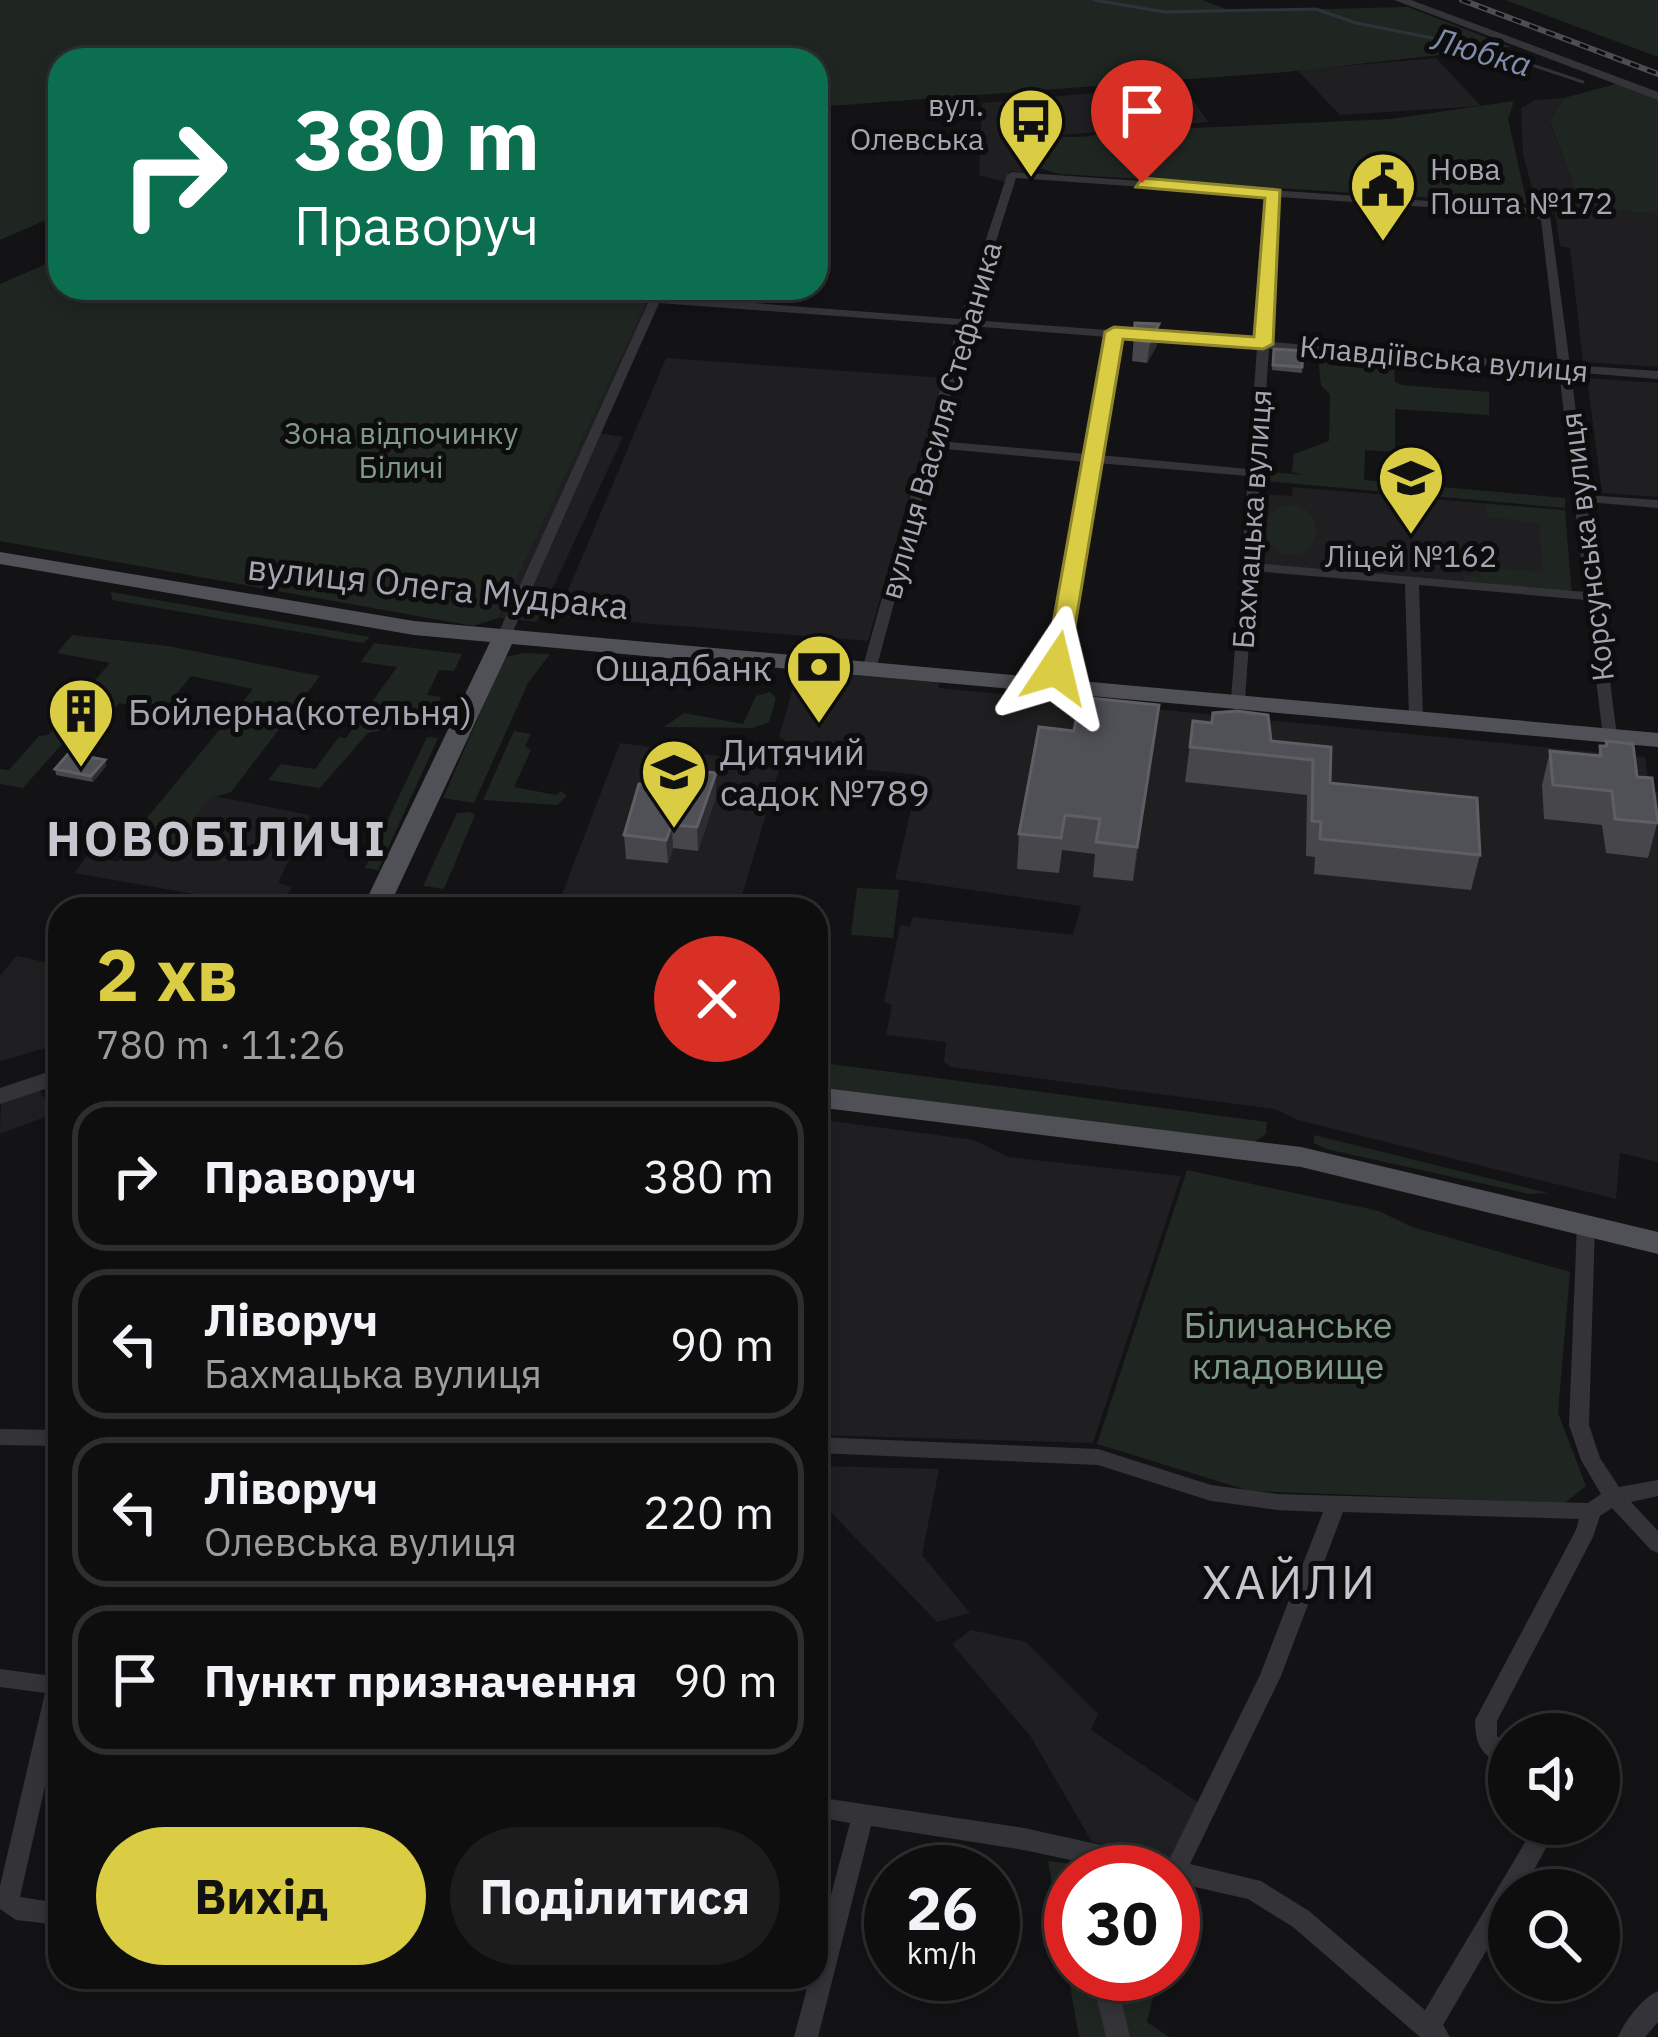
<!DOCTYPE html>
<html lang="uk">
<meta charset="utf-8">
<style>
body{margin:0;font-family:"IBM Plex Sans",sans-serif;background:#1c1c1d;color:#f1f3f6;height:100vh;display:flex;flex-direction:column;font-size:45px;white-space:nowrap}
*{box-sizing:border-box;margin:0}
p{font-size:39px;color:#9b9c9e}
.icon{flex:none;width:66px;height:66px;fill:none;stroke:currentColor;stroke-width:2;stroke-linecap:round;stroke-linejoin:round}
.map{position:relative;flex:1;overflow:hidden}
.side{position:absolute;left:48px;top:897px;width:780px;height:1092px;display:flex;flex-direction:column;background:#0e0e0f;border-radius:36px;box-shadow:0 6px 18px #0003,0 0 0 3px #2e2e2f}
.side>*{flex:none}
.top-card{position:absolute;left:48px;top:48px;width:780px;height:252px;border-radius:36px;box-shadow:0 6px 18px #0003,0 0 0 3px #2e2e2f;background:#0b6e4f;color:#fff;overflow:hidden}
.controls{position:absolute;left:1488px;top:1713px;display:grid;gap:24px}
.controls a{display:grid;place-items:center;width:132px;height:132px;border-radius:50%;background:#0e0e0f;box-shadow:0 6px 18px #0003,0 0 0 3px #2e2e2f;font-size:60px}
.speed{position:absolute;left:864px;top:1845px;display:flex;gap:24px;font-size:60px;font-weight:700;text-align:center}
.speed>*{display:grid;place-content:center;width:156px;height:156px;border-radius:50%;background:#0e0e0f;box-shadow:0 6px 18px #0003,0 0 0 3px #2e2e2f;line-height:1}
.speed small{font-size:30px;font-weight:400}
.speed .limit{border:18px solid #d22;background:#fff;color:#111}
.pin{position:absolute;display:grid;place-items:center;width:102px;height:102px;color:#fff;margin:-123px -51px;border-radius:50% 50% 50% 0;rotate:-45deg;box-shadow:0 0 12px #0007}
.pin .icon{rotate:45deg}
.me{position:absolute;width:132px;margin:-66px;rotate:10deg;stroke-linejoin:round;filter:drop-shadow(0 0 9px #0008)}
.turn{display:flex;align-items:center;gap:42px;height:252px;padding:0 48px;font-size:54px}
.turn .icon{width:156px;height:156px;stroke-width:2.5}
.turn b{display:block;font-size:84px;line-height:102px}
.round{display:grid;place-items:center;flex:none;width:126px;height:126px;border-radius:63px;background:#1c1c1d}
.headline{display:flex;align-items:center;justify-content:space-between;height:204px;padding:0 48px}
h1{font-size:72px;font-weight:700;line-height:90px;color:#dacd43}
.primary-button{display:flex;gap:24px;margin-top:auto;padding:24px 48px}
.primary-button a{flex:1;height:138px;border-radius:72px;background:#dacd43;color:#111;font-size:48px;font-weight:700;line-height:138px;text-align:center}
.primary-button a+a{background:#1c1c1d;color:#f1f3f6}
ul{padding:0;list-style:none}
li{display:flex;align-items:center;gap:36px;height:150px;margin:0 24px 18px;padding:0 24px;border:6px solid #2e2e2f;border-radius:36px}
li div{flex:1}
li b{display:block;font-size:45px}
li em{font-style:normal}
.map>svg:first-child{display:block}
</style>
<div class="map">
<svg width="1658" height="2037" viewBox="0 0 1658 2037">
<rect width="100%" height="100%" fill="#131214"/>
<path fill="#1f1e20" d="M1436,58L1481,106L1340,115L1297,70Z
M1126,90L1133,100L1191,97L1208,122L1041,137L1023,172L1010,171L1005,182L979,175L982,103Z
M1564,98L1550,123L1582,208L1658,214V367L1583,362L1570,248L1560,246L1555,213L1538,211L1523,154L1521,108L1535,100Z
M640,303L659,305L599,433L623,437L537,622L491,617Z
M666,358L943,378L868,641L565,617L561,607Z
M1587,378L1658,383V497L1602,493Z
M1293,487L1565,510L1572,593L1254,564L1258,494L1292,496Z
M799,667L939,680V688L1645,757L1649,791L1658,792V1162L1620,1153L1616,1199L1298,1120L1274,1109L951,1067L944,1062L946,1042L886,1035L892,1005L884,1002L900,925L910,927L913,917L1073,935L1081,906L895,879L919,775L824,765L779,737Z
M620,743L781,764L738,909H673L561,897Z
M209,795L310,815L278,883L292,887L278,909L74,873L88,855L118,862L133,845Z
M16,956L60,965V1044L0,1061V976Z
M38,1087L53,1114L0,1134L1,1101Z
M816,1119L974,1140L1008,1157L1181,1176L1093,1443L816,1435Z
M822,1466L939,1469L922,1555L970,1613L937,1622L816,1497V1470Z
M971,1630L1026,1642L1098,1714L1091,1730L1199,1803L1170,1859L1092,1842L1031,1737L952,1644Z"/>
<path fill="#1f2621" d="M0,0H1202L1232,11L1408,7L1511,47L1286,72L816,107V60H60V214L0,240Z
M1505,0H1658V57Z
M1619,83L1658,98V214L1582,208L1550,122L1564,98Z
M1514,101L1508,119L1527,204L1060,174L1035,167L1040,146L1028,143C1053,130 1078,143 1104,132L1391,119Z
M60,258V288H653L498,618L473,626L0,541V284Z
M1318,356L1328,357L1329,365L1362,368L1363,360L1394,366L1395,382L1402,385L1489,392V415L1395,409V452L1365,450L1364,480L1565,498V508L1254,480L1255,471L1304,475L1292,472L1294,454L1329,441L1330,394L1321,386Z
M1486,504L1565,511L1571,592L1464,582V575L1480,577L1481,567L1543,572L1539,523L1487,517Z
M1266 530a25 25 0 1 1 50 0a25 25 0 1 1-50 0Z
M111,592L370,637L363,643L112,600Z
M72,635L168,646L320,676L231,792L210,798L169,851L123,847L253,689L191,676L163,711L119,703L103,722L80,724L23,788L0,784V769L9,770L39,736L48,735L110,663L57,653Z
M374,643L462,654L454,671L439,670L427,695L441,697L429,721L404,717L392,722L393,728L368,733L320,788L268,780L281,764L315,769L339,737L346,738L397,667L361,662Z
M523,653L550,654L528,683L474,803L443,798L505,657Z
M770,692L776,698L769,722L753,728L664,727L684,713L743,724L756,696Z
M514,731L531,734L525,746L531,750L514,787L556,795L561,791L567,796L557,805L483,800Z
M427,737L438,738L378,870L365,868Z
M470,812L475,815L444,889L423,886L457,813Z
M857,888L899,890L893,938L851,935Z
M816,1062L1267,1122L1266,1134L1254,1142L816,1089Z
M1314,1135L1548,1193L1529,1194L1326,1149L1314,1143Z
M1187,1170L1379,1211L1412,1227L1570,1272L1558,1413L1586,1486L1565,1503L1250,1491L1097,1444Z
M1048,1861L1135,1872H1071V1974H1159L1147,2022L1169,2037H1079Z"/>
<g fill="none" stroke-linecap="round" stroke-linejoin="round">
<path stroke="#2d323b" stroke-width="3" d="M1094,0L1165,12L1316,9L1356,23L1478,47L1583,82"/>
<path fill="#343438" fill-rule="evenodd" d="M1012,172L1530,208L1550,216L1570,365L1658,371V379L1571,372L1586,495L1658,500V508L1587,502L1617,736L1615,739H1605L1603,736L1586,600L1419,585L1423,717L1416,721L1409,717L1405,584L1254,571L1245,700L1243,703H1233L1231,700L1248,476L1097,463L1060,683L1053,687L1046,683L1085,462L936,448L877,666L870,670L865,669L863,666L958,325L659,303L511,636L509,639H499L497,636L654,290H662V296L960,319L1007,175ZM1016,178L1269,196L1258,341L971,320ZM1279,197L1528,214L1541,220L1558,364L1269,342ZM970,326L1107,337L1087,454L938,441ZM1119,338L1257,348L1248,469L1099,455ZM1269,349L1559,371L1585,592L1254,563Z
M1586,1217L1592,1219L1595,1224L1589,1425L1600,1458L1619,1487L1658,1480V1496L1631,1502L1658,1531V1553L1651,1550L1612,1508L1600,1516L1593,1537L1497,1721V1736L1509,1745V1768C1483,1757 1475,1747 1475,1720L1576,1530L1579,1519L1343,1512L1281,1676L1190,1864L1261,1881L1309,1911L1425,2010L1536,1824H1559L1523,1890H1509V1912L1443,2025L1450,2037H1420L1293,1927L1248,1899L1173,1882V1872H1126L1024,1850L871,1826L818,2037H794L810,1977H816V1952L850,1823L816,1817V1797L1024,1828L1169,1860L1260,1675L1323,1512L1277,1510L1211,1501L1098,1465L816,1453V1437L1098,1449L1211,1485L1277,1494L1588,1503L1601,1494L1581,1460L1569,1425L1577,1224L1580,1219Z
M0,1429L60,1430V1446L0,1445Z
M0,1669L60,1677V1720L20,1897L60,1903V1925L16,1920L0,1909V1886L45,1693L0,1687Z
M1091,1974H1115L1130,2037H1106Z
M1658,1991V2022L1645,2037H1618C1625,2021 1642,1998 1658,1991Z"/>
<path fill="#343438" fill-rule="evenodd" d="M1394,0H1411L1658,92V100Z
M60,1068V1084L0,1104V1088Z"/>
<path fill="#505057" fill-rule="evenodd" d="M0,552L414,621L1658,733V747L512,644L388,909H362L490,642L414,635L0,564Z
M816,1087L1301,1147L1658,1232V1254L1301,1167L816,1107Z"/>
<g stroke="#4d4d53" stroke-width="6">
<path id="rail" d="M1462,0L1658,74"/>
</g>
<use href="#rail" stroke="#0e0d0e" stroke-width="3" stroke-dasharray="9" stroke-linecap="butt"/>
</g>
<path fill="#46464b" d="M1135,323L1159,324L1157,345L1147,363L1132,361Z
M1274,349L1303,351L1302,373L1272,370Z
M1193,721L1271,741L1331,747L1330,783L1480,855L1471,890L1314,874L1315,857L1306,856L1307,795L1185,782Z
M1155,739L1133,881L1093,877L1095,854L1062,850L1059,873L1017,869L1019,834Z
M1606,741L1637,777L1658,820L1648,858L1606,853L1602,825L1544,819L1542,785L1550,751L1598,755L1600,746H1605Z
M105,760L106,766L93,782L56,775L55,769Z
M698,771L716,773V796L698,851L673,848L668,863L626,859L624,835L645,785Z"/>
<path fill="#2d2d30" d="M1159,324L1157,345L1147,363L1150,342Z
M1159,705L1155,739L1133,881L1137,847Z
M105,760L106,766L93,782L91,776Z
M716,773V796L698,851L697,827Z
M672,825L673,848L668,863L666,840Z"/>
<path fill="#505156" stroke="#5e5e64" stroke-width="3" d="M1135,323L1159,324L1150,342L1134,340Z
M1274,349L1303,351L1302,367L1273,365Z
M1080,697L1159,705L1137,847L1096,842L1100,819L1065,815L1061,838L1019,834L1039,727L1074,731Z
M1237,711L1268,715L1271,741L1331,747L1330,783L1477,798L1480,855L1320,839L1321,822L1312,821L1313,760L1190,747L1193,721L1212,723L1213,713Z
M1606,741L1633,744L1637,777L1652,778L1658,823L1615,819L1612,791L1553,785L1550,751L1601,756L1600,746H1607Z
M658,751L697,755L692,770L716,773L697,827L672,825L666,840L624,835L639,784L645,785Z
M69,753L105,760L91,776L55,769Z"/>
<path fill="#dacd43" stroke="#8e852c" stroke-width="3" d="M1142,178L1280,190L1273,344L1263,349L1123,339L1068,668L1056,675L1045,668L1105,332L1114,327L1254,337L1265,198L1136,187Z"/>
<defs>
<g id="bus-pin" transform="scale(3.45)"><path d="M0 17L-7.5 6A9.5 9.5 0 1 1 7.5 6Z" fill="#dacd43" stroke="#0e0d0e"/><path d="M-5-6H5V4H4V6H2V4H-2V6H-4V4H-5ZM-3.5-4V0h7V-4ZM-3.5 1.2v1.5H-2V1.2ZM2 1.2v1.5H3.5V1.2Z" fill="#111"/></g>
<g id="civic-pin" transform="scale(3.45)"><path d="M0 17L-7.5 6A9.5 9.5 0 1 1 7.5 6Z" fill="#dacd43" stroke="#0e0d0e"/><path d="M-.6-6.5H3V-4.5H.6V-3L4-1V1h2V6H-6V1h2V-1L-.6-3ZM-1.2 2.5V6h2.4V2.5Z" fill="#111"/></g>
<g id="school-pin" transform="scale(3.45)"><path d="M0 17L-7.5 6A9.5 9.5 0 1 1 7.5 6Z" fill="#dacd43" stroke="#0e0d0e"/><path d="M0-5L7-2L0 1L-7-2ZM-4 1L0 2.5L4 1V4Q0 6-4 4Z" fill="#111"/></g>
<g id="bank-pin" transform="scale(3.45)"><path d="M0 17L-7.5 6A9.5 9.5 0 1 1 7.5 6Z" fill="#dacd43" stroke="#0e0d0e"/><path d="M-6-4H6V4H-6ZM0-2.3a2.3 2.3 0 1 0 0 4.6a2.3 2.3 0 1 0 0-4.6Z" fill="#111"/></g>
<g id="building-pin" transform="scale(3.45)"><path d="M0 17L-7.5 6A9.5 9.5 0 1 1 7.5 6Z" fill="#dacd43" stroke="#0e0d0e"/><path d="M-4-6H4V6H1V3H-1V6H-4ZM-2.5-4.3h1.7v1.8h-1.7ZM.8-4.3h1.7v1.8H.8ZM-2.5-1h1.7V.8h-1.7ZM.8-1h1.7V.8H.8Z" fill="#111"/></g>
</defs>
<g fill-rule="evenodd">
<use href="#bus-pin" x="1031" y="121"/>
<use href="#civic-pin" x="1383" y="185"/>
<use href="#school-pin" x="1411" y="478"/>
<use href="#bank-pin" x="819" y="667"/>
<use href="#building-pin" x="81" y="711"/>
<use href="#school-pin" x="674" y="772"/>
</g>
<g text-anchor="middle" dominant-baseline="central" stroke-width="10" stroke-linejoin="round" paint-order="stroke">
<g font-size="30" fill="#a5a6b2" stroke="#0e0d0e" text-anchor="end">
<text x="984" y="104">вул.<tspan x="984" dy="34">Олевська</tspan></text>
<text x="1430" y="168" text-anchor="start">Нова<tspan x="1430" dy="34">Пошта №172</tspan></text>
<text x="1411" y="555" text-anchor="middle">Ліцей №162</text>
</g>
<g font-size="30" fill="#a5a6b2" stroke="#0e0d0e">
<text transform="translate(1444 358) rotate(5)">Клавдіївська вулиця</text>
<text transform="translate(940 420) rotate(-74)">вулиця Василя Стефаника</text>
<text transform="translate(1251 519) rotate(-86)">Бахмацька вулиця</text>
<text transform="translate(1586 547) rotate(-97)">Корсунська вулиця</text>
</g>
<g font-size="30" fill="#7f9b87" stroke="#0e0d0e">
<text x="401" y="432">Зона відпочинку<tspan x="401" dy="34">Біличі</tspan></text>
</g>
<g font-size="33" font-style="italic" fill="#808caa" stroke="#0e0d0e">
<text transform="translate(1482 51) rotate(16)">Любка</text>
</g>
<g font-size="36" fill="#a5a6b2" stroke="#0e0d0e">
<text transform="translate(438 586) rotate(6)">вулиця Олега Мудрака</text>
</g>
<g font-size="36" fill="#a5a6b2" stroke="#0e0d0e" text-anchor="start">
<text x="772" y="667" text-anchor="end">Ощадбанк</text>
<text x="128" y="711">Бойлерна(котельня)</text>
<text x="720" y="751">Дитячий<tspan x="720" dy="41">садок №789</tspan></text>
</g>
<g font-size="36" fill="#7f9b87" stroke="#0e0d0e">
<text x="1288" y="1324">Біличанське<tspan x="1288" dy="41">кладовище</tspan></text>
</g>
<g font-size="48" font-weight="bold" letter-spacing="3" fill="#c6c6cf" stroke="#0e0d0e">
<text x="217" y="838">НОВОБІЛИЧІ</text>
</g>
<g font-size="48" letter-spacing="3" fill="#c6c6cf" stroke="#0e0d0e">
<text x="1290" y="1581">ХАЙЛИ</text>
</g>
</g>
</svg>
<div class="controls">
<a><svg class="icon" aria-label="sound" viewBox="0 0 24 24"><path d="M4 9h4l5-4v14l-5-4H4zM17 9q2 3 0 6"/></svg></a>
<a><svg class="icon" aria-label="search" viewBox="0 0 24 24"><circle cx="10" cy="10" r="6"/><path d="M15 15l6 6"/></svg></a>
</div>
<div class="speed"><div>26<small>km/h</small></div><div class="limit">30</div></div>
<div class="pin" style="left:1142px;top:183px;background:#d93025"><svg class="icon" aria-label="arrive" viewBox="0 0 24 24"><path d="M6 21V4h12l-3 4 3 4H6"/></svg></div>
<svg class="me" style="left:1056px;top:668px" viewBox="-20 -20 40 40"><path d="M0-17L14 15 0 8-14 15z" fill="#dacd43" stroke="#fff" stroke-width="4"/></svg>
<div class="top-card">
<div class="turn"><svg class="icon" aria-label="right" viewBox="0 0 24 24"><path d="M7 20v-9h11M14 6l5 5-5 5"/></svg><div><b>380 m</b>Праворуч</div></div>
</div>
<section class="side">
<div class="headline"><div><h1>2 хв</h1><p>780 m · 11:26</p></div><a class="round" style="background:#d93025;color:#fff"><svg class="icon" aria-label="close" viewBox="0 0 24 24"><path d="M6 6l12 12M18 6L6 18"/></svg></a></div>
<ul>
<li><svg class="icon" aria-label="right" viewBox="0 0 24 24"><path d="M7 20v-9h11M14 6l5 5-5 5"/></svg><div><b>Праворуч</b></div><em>380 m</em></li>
<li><svg class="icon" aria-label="left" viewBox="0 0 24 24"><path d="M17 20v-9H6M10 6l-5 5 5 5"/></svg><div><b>Ліворуч</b><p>Бахмацька вулиця</p></div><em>90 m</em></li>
<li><svg class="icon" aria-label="left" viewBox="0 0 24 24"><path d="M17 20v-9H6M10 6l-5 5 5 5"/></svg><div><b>Ліворуч</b><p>Олевська вулиця</p></div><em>220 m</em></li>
<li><svg class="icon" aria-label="arrive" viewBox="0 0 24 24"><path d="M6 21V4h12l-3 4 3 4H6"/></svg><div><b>Пункт призначення</b></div><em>90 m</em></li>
</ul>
<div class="primary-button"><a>Вихід</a><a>Поділитися</a></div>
</section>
</div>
